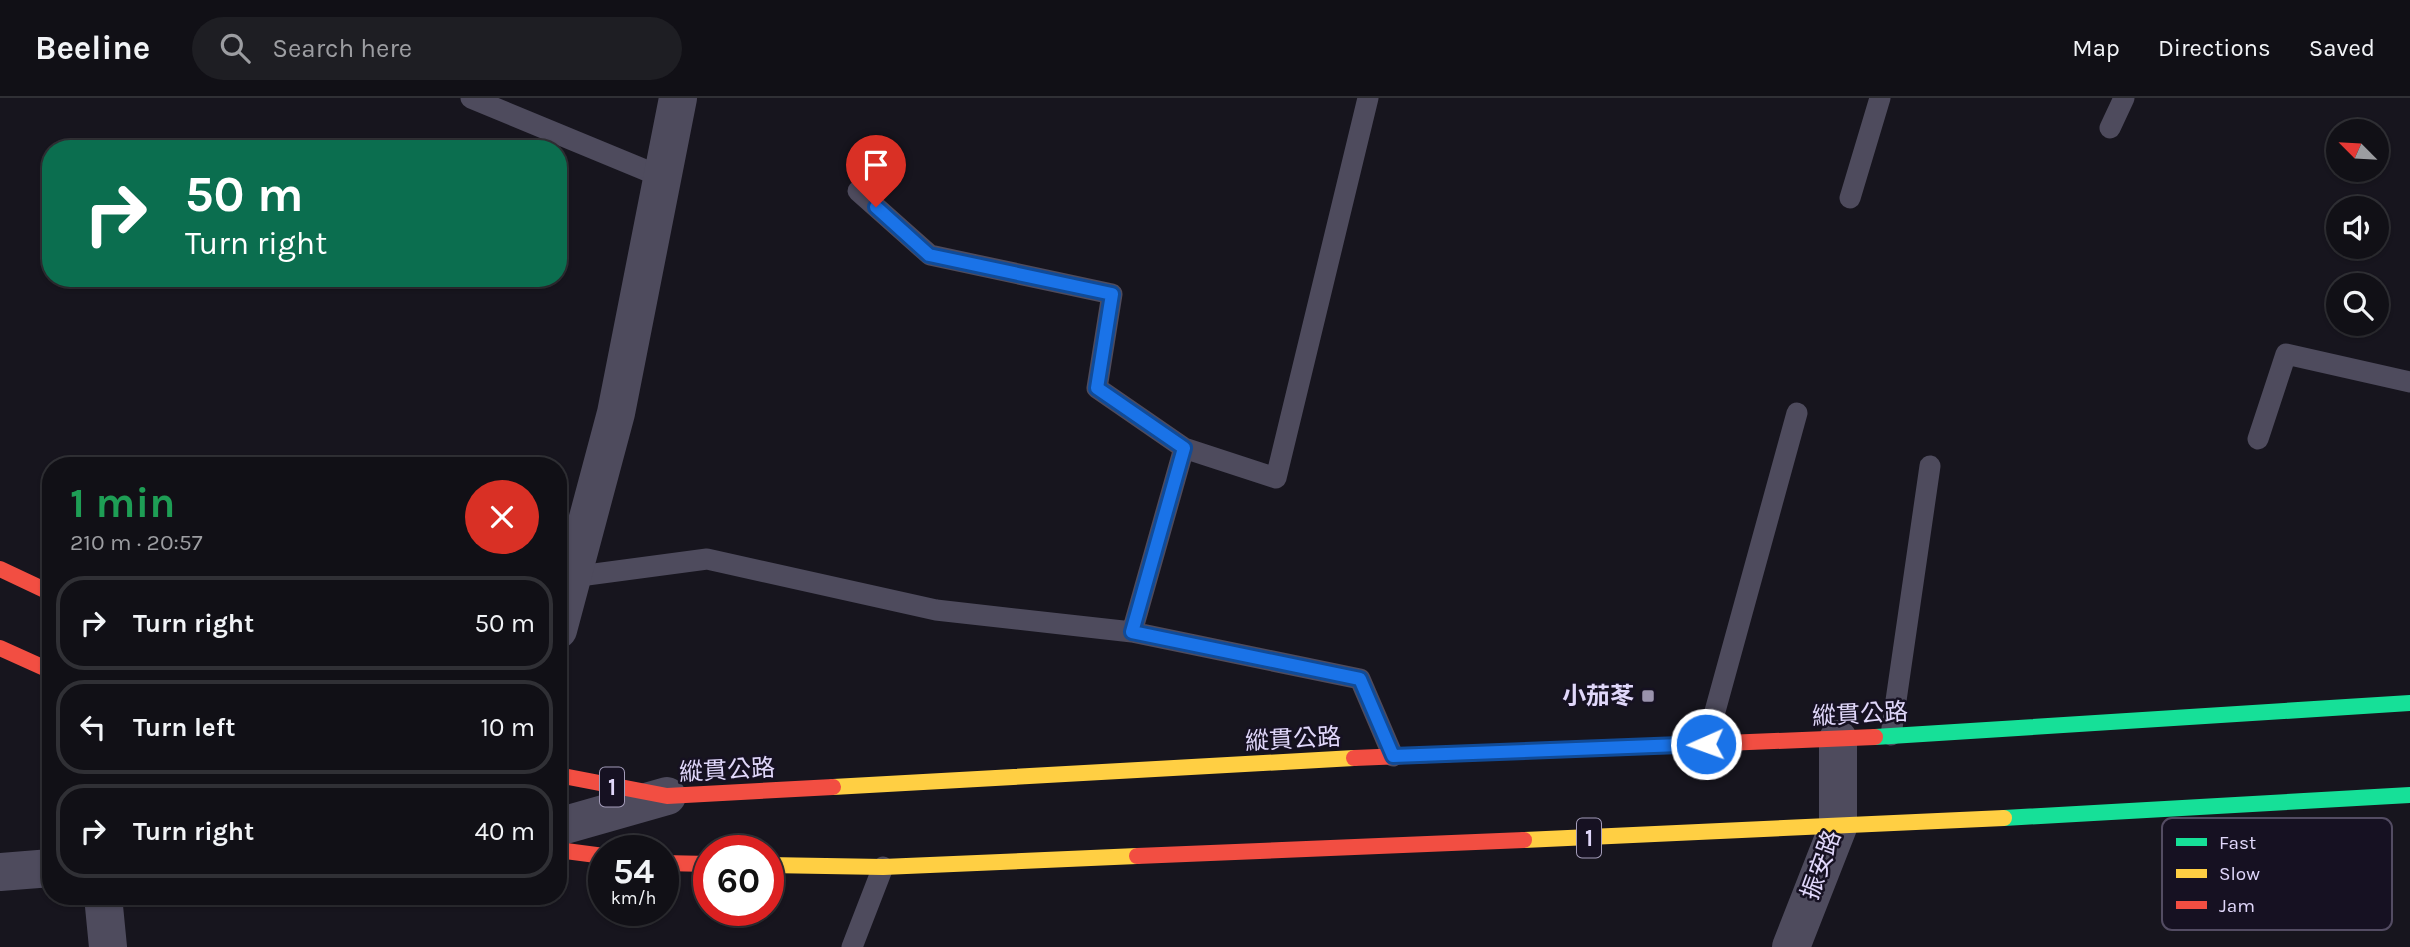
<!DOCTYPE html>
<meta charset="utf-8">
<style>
body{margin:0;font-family:Karla,"Noto Sans TC",sans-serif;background:#1e1e23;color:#f1f3f6;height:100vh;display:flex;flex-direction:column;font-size:26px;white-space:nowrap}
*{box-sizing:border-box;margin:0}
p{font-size:23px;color:#9c9da1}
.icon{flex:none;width:38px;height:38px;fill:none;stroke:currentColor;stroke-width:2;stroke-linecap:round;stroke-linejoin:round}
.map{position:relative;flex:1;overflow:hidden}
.sheet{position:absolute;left:42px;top:359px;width:525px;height:448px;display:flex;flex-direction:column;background:#111016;border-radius:28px;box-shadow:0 2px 5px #0004,0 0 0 2px #303035}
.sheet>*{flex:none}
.guide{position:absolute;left:42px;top:42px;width:525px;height:147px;border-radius:28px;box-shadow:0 2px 5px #0004,0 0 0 2px #303035;background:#0b6e4f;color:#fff;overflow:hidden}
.needle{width:46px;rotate:294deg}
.tools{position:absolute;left:2326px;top:21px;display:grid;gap:14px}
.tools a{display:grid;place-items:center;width:63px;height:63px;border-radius:50%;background:#111016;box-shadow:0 2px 5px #0004,0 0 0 2px #303035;font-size:35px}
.speed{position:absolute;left:588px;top:737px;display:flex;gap:14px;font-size:35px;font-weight:700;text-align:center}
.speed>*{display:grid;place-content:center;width:91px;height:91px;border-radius:50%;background:#111016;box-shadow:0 2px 5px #0004,0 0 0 2px #303035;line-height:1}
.speed small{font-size:18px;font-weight:400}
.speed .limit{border:10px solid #d22;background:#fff;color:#111}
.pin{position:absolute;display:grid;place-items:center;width:60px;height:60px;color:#fff;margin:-72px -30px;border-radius:50% 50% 50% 0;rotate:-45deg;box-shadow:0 0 7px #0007}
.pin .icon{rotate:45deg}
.me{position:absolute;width:77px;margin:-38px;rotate:268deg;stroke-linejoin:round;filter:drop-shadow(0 0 5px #0008)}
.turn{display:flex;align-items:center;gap:24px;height:147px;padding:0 28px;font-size:32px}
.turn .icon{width:91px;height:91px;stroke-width:2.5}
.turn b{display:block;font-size:49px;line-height:60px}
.round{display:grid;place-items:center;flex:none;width:74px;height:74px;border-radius:37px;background:#1e1e23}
.head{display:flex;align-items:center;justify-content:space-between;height:119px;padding:0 28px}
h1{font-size:42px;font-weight:700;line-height:52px;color:#1e9e55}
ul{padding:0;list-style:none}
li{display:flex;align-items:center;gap:21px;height:94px;margin:0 14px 10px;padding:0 14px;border:4px solid #303035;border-radius:28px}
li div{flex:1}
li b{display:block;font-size:26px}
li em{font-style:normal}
header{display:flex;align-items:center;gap:42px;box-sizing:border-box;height:98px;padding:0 35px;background:#111016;border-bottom:2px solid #303035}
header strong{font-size:33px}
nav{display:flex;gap:38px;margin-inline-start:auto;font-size:24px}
.search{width:490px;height:63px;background:#1e1e23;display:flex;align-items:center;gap:18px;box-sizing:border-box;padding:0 24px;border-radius:38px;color:#9c9da1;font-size:26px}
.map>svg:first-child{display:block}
</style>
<header>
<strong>Beeline</strong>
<div class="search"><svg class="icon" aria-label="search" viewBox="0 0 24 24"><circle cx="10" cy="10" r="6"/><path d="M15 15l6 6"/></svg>Search here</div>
<nav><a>Map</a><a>Directions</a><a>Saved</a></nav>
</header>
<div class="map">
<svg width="2410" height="849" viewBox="0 0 2410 849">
<rect width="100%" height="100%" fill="#17151e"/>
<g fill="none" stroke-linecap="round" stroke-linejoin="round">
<path stroke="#4e4b5d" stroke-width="21" d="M471,0L662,79
M2110,30L2124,0
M858,93L930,157L1112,196L1097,290L1184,350L1276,380L1368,0
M1850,100L1880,0
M2258,341L2286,256L2410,284
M572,479L707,461L936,512L1132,534L1360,581L1393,658
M1132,534L1184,350
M1891,637L1930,368
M1706,646L1797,315
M852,849L883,769"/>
<path stroke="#4e4b5d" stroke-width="38" d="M558,532L616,315L678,0
M558,729L667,698
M0,774L51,770
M103,798L108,849
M1791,849L1838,729V641"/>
<path stroke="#16e098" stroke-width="16" d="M1875,639L2410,605
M2004,720L2410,697"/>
<path stroke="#ffcf43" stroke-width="16" d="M833,689L1354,660
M1524,742L2004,720
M768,767L883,769L1137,758"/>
<path stroke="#f24e42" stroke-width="16" d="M0,471L51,495
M0,550L51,573
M1354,660L1875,639
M558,677L667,698L833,689
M558,752L604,758
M1137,758L1524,742
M663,765L709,766"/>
</g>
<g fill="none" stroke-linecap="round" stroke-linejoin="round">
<g stroke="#114b97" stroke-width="18">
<path id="route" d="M876,109L929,157L1112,196L1097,290L1184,350L1132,534L1360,581L1393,658L1706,646"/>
</g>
<use href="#route" stroke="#1a73e8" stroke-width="12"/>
</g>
<rect fill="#9a93ad" stroke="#161122" stroke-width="2.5" x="1641" y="591" width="14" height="14" rx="3.5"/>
<g text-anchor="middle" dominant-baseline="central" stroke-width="5" stroke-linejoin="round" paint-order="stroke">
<g fill="#161122" stroke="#a39cb9" stroke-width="2">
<rect x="600" y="669.5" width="24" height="39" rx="5"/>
<rect x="1577" y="720.5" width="24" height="39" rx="5"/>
</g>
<g font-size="23" font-weight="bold" fill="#e0d7fa">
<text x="612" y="689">1</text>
<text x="1589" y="740">1</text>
</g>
<g font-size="24" font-weight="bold" fill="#e0d7fa" stroke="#161122" text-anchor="end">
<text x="1634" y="598">小茄苳</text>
</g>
<g font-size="24" fill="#e0d7fa" stroke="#161122">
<text transform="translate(1860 616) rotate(-3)">縱貫公路</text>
<text transform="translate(1293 641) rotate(-3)">縱貫公路</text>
<text transform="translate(727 672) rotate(-3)">縱貫公路</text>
<text transform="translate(1821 767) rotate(-70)">振安路</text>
</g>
</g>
<rect x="2162" y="720" width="230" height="112" rx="10" fill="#161122" stroke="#534c63" stroke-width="2"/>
<rect x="2176" y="740" width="31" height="8" fill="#16e098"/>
<rect x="2176" y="771" width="31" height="9" fill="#ffcf43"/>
<rect x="2176" y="803" width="31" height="8" fill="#f24e42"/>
<g font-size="19" fill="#e0d7fa">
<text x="2219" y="751">Fast</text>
<text x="2219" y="782">Slow</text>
<text x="2219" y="814">Jam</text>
</g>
</svg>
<div class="tools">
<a><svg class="needle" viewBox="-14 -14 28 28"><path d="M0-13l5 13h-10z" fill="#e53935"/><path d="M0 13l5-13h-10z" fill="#9c9da1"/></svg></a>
<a><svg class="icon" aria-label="sound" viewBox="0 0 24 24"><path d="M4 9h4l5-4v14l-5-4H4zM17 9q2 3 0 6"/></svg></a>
<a><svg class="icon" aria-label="search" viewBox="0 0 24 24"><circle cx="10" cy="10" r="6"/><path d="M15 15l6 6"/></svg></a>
</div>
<div class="speed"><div>54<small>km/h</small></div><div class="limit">60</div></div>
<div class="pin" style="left:876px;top:109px;background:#d93025"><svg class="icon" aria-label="arrive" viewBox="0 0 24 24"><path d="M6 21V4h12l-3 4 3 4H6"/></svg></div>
<svg class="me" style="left:1706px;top:646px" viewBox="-20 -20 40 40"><circle r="17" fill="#1a73e8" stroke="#fff" stroke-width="3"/><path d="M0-11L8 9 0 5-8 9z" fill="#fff"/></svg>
<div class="guide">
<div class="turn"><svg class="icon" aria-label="right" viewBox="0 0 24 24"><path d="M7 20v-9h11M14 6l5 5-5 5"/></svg><div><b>50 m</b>Turn right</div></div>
</div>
<section class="sheet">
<div class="head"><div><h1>1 min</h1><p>210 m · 20:57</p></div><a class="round" style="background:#d93025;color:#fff"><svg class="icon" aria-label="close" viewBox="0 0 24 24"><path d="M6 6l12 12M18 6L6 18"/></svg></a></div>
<ul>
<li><svg class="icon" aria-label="right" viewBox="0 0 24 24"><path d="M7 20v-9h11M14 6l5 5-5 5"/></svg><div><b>Turn right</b></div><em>50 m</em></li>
<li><svg class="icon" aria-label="left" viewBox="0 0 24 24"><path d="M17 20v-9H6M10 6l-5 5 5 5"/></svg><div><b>Turn left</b></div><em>10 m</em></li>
<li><svg class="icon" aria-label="right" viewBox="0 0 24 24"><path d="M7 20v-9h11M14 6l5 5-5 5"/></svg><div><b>Turn right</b></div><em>40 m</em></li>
</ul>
</section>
</div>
